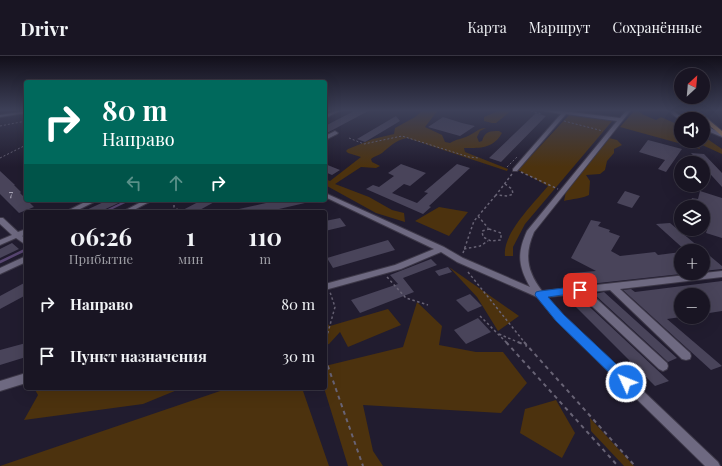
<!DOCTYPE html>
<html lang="ru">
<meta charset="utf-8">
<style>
body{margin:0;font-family:"Playfair Display",serif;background:#262230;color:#f1f3f6;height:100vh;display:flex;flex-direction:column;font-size:15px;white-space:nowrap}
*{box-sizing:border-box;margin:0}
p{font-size:13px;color:#9f9fa6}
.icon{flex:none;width:22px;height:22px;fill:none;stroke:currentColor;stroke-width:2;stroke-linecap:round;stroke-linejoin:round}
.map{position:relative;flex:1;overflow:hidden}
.side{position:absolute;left:24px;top:154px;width:303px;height:180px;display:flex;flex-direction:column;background:#191523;border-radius:4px;box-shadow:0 4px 16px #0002,0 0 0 1px #373441}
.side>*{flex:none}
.guide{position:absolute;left:24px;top:24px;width:303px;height:122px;border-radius:4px;box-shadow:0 4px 16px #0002,0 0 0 1px #373441;background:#00695c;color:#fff;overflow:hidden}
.needle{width:26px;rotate:26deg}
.tools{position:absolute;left:674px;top:12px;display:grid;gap:8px}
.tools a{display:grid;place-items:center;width:36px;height:36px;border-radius:50%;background:#191523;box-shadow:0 4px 16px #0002,0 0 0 1px #373441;font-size:20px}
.pin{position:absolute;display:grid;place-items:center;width:34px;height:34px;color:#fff;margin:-17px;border-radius:8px;box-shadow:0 2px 6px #0006}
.me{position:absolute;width:44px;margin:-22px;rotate:314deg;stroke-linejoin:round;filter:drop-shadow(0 0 3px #0008)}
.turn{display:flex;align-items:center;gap:14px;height:84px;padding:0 12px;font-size:18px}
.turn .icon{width:52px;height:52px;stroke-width:2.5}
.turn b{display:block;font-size:28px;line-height:34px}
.lanes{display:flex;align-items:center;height:38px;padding:0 12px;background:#0003;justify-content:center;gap:20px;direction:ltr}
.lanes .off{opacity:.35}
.eta{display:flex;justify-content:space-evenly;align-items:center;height:68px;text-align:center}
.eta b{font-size:24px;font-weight:700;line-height:28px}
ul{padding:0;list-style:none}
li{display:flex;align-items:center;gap:12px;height:52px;padding:0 12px}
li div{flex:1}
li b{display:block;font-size:15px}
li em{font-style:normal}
header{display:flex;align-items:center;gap:24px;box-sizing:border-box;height:56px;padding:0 20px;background:#191523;border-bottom:1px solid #373441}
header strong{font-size:19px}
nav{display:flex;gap:22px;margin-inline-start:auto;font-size:14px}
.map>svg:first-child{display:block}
</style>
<header>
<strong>Drivr</strong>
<nav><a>Карта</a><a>Маршрут</a><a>Сохранённые</a></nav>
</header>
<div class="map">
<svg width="722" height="410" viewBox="0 0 722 410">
<rect width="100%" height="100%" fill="#211c2f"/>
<path fill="#4c320e" d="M423,54H438L425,71L442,79L445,86L450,87C456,83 462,83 468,80C475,77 478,72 486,72L480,75L477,81L479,86L482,85C485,75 490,75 499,75L502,77C493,93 480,92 464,92L465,96L508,113L507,115L407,82C396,84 389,91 382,97C378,100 374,100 371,103L372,106L380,110L376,112L361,111L335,128L369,141L392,154L404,157L405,166L376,157L327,130H325V123L330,125L361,101L348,97L346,95L348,93L373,83L394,78L395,72L415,61Z
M500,54H512L496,67H492L484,65V61Z
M635,54H637L644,59L656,64L661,61L681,70V85H697L700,93L620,71Z
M569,59H594L613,64L525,168L513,191V200H505C502,178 534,147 548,130L518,114Z
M703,80L722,93V98L700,88L698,85H703Z
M609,82L617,84L622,89L614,93V97L607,105L605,114L600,118L586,119L590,125L589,139C584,142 571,143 564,145L566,135Z
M439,151L468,156L449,180L415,165Z
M449,211L519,260L498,275L477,241Z
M417,246L442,270L439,289L476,296H503L527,327L501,357L363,349L373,395L383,410H348L324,332H325V310L403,291Z
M388,253L401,269L348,291L340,276L329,288L325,289V266L330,270Z
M34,332H182L143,348L24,364L38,339Z
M229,332H302L329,410H0Z
M556,344L575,377L562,402L520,377L525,353Z
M590,362L634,410H624L591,375Z"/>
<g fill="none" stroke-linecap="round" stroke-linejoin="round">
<path stroke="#584672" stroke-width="2" d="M104,156L129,144"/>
<path stroke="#584672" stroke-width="2.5" d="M0,206L25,194"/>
</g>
<path fill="#49445a" d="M356,54H370L325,78V70Z
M536,57L546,60L501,106L489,102Z
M396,60L400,65L365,86L357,83Z
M443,61L462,67L475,70L460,80L428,71Z
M648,84L682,93L666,116L658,113L665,104L639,96Z
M691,97L704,98L722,117V131L703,110V107H700Z
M325,108L340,114L332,119L325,116Z
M401,108L426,117L410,130L404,128L392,137L417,147L428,137L424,136L457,108L470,112L429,150L431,151L423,158L366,133L373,129L379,131L394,120L388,117Z
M0,115L15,129H14L21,136L20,137L34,151L19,157L0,138Z
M625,135L640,140L632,152L617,147Z
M700,135L722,142V182L706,177L708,171L703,169V151H688L692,142L698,143Z
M108,144H125L99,156H82Z
M202,144H218L196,156H179Z
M279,144H305V147L266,156H239V153Z
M340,162L346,170L325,175V165Z
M591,164L601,166L598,170L610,174L609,176L620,180L611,195L620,200L655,196L658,199L681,196V218L580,229L572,217L596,215L571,202Z
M670,167L722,210V213L703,215V195H686L656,168Z
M388,184L395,194L333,212L327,202Z
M12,187L19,193L0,202V193Z
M431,203L437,209L403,222L414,236L360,257L351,244L398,228L390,219Z
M448,211L452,216L439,220L435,215Z
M722,225V255L703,258V238L681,239V261L667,263L722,310L711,314L623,234L631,233L635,236Z
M26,226V239L0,253V240Z
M604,236L677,302L668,306L594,238Z
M470,238L482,250L468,256L456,244Z
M573,240H578L669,325L655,330L567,242Z
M478,262L491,276L466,288L454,274Z
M26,287V301L0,309V294Z"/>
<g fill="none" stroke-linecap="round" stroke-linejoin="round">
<g stroke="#3d3848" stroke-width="2">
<path id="minor" d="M337,54H342L325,62V59Z
M544,54H554L620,62L627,54H631L534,176C524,199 527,215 542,235L722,215V221L620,233L690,297L691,300L690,303L686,304L682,303L610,234L589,236L667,307L668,310L667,313L663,315L659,313L579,238L547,241L563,259L718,406L720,410H705L557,265L537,241L457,206L441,196L401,213L325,234V228L395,209L434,193L325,141V137L444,191L463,202L530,231C518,210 517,197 527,175L617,65L566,58L517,115H513V113L561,58L546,55Z
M669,54H673L677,58L687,63C679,63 673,61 669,54Z
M26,55V57L0,61V59Z
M703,69L722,77V81L703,73Z
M335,75L338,77L337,78L325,84V80Z
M89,144H98L74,156H65Z
M145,144H153L130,156H122Z
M0,162H3L18,176L26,173V178L22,180L26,183V189L16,182L0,189V184L12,179L0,168Z
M26,200V206L0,218V212Z
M26,317V327L0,335V325Z"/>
</g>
<g stroke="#3d3848" stroke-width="2">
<path id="major" d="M691,54H697L722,75V80Z"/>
</g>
<path stroke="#686375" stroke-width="1" stroke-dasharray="2 2" stroke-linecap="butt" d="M527,54L542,58
M564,65L603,75
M0,70L26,65
M349,82L364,88L402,80L469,101L479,102
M0,102L26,89
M507,111L518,100"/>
<path stroke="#686375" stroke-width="1.5" stroke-dasharray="2.5 2.5" stroke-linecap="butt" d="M521,116L558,133
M505,128L512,133L513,138L508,140L496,139L512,118
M174,144V151L181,156
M478,160L488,172
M489,173L501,177V184L491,185L483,181L482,175Z
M464,193L480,190L488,185
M463,197L474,165L496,139
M468,216L525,287
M387,221L406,242L428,249
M480,260L507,287
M499,278L520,287
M325,287L335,251L330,236"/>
<path stroke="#686375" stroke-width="2" stroke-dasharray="4 4" stroke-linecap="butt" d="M506,286L618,410
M518,286L527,290
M524,286L635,410
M325,288L326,286
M325,302L363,410"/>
<use href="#minor" fill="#6e6981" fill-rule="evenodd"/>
<use href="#major" fill="#a37d55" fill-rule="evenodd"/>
</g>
<linearGradient id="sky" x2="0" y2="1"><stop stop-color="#120f1a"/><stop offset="0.49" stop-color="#3d4058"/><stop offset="1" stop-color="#3d4058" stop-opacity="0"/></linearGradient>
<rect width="722" height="111" fill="url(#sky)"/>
<path fill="#1a73e8" stroke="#114b97" d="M580,230L584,231L585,234L584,236L548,241L564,259L631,322L632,326L631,329L626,331L622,329L556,265L535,239L536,236L540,235Z"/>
<g text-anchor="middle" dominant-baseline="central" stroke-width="3" stroke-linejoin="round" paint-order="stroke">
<g font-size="10" fill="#c4c0d0">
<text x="11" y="137">7</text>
</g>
</g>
</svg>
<div class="tools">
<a><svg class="needle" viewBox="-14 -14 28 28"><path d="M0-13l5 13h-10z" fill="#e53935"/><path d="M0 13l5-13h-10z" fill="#9f9fa6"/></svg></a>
<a><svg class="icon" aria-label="sound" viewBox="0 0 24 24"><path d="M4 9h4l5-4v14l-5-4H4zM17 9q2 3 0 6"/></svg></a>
<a><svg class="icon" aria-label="search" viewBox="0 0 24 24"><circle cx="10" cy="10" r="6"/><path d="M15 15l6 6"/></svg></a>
<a><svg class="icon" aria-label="layers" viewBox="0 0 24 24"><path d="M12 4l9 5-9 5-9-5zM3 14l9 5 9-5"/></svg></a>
<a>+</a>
<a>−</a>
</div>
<div class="pin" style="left:580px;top:234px;background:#d93025"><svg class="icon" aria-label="arrive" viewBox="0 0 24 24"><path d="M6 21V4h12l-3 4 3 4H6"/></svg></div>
<svg class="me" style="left:626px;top:326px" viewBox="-20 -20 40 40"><circle r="17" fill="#1a73e8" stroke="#fff" stroke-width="3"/><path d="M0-11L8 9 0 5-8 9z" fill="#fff"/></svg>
<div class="guide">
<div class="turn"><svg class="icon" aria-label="right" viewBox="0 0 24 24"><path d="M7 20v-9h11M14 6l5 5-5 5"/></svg><div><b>80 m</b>Направо</div></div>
<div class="lanes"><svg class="icon off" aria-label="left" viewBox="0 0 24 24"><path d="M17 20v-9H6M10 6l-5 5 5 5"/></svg><svg class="icon off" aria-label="ahead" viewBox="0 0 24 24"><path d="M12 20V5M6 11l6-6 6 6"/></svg><svg class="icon" aria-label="right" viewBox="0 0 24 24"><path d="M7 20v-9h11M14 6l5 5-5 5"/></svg></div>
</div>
<section class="side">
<div class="eta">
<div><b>06:26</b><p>Прибытие</p></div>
<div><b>1</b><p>мин</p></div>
<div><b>110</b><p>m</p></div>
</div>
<ul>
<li><svg class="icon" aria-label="right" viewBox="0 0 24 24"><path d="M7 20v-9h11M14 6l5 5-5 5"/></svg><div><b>Направо</b></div><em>80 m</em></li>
<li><svg class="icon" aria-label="arrive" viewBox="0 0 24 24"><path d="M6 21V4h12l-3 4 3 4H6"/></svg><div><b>Пункт назначения</b></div><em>30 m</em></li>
</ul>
</section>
</div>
